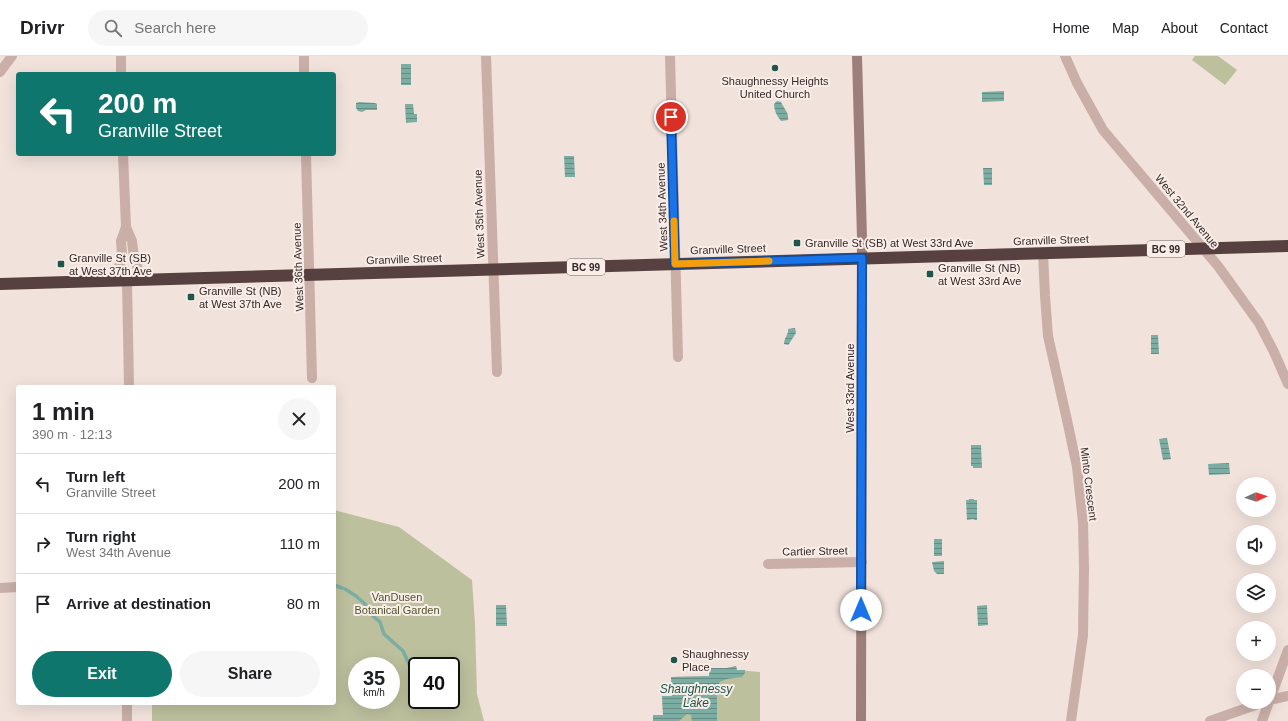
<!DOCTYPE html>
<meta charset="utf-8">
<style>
body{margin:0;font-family:Helvetica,sans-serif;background:#f6f6f6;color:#202124;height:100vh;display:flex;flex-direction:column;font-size:15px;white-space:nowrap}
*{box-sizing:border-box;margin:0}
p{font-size:13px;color:#757577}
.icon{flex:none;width:22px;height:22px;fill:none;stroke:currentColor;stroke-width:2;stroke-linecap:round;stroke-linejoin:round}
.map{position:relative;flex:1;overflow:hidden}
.side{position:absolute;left:16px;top:329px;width:320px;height:320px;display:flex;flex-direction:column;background:#fff;border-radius:4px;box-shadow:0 4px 16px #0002}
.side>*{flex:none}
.top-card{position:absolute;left:16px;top:16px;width:320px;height:84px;border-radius:4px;box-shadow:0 4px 16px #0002;background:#0f766e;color:#fff;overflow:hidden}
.needle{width:26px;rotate:87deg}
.fabs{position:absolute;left:1236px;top:421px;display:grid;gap:8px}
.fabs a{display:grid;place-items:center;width:40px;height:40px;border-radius:50%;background:#fff;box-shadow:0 4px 16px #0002;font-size:20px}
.speed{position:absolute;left:348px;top:601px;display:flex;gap:8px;font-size:20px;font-weight:700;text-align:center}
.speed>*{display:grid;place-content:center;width:52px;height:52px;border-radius:50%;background:#fff;box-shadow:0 4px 16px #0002;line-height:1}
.speed small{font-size:10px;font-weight:400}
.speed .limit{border:2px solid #111;border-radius:6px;background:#fff;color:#111}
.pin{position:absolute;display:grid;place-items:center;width:34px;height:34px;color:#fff;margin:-17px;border:2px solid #fff;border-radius:50%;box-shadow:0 1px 4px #0007}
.me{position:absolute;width:44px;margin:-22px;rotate:0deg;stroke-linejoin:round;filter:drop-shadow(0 0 3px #0008)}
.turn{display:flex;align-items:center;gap:14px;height:84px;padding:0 16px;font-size:18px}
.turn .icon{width:52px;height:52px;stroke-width:2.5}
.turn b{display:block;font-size:28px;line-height:34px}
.round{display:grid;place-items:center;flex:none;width:42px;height:42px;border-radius:21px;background:#f6f6f6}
.head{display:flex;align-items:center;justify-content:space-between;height:68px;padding:0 16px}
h1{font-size:24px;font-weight:800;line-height:30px}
.cta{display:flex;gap:8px;margin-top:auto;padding:8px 16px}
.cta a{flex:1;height:46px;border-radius:24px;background:#0f766e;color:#fff;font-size:16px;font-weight:800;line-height:46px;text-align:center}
.cta a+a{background:#f6f6f6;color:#202124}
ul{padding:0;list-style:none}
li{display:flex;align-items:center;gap:12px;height:60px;padding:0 16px;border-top:1px solid #e0e0e0}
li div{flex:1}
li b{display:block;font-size:15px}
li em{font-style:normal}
header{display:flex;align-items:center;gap:24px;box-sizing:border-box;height:56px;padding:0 20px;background:#fff;border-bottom:1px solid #e0e0e0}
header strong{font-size:19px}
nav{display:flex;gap:22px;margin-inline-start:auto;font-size:14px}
.search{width:280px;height:36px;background:#f6f6f6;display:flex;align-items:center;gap:10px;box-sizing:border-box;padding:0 14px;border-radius:22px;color:#757577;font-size:15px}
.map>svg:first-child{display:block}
</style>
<header>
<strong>Drivr</strong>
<div class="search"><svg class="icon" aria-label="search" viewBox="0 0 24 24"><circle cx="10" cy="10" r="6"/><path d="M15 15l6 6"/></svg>Search here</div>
<nav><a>Home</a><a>Map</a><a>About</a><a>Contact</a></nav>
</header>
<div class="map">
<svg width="1288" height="665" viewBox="0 0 1288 665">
<defs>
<pattern id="water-rules" width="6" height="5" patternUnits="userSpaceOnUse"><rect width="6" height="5" fill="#7cada3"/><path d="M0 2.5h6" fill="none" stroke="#668d85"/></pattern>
</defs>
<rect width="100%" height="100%" fill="#f1e2dc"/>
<path fill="#bdc09d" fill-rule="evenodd" d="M1195,0H1218L1237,14L1225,29L1192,4Z
M334,454L399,471L472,524L475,568L477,638L484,665H152V647H334ZM357,610H391V644H357ZM417,610H451V644H417Z
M736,610L737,614L760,616V665H653V659H663L662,640H672L671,621L709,620L710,612H727Z"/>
<path fill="url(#water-rules)" d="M401,8H411V29H401Z
M1004,35V45L982,46V36Z
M777,45L781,46C784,53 789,56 788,64L781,65C777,60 774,54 774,48Z
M359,46L375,47L377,48V54H366L362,56L358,55L356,52V47Z
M405,48H413L414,58H417V66L406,67Z
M564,100H574L575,121H565Z
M983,112H992V129H984Z
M795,272L796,277L789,288L788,289L784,288C784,282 789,278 788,273Z
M1151,279H1158L1159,298H1151Z
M1167,382L1171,403L1163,404L1159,383Z
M971,389H981L982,412H973V410H971Z
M1229,407L1230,418L1209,419L1208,408Z
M969,443H974V444H977V464H974V463L967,464L966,444H969Z
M934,483H942V500H934Z
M944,505V518H937L934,515L932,506Z
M496,549H506L507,570H496Z
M987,549L988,569L978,570L977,550Z
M736,610L737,614H745V617L742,621L727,623L720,626L717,631V665H692L691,659L687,658L679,665H653V659H663L662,640H672L671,621L709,620L710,612H727Z"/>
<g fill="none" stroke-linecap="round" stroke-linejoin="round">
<path stroke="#7cada3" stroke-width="3.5" d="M334,529L342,532
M345,533L356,540L365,548L373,560L380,566L384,578L403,595L409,608L417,621"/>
<path stroke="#c9afa8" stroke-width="10" d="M121,0V18
M304,0V18
M486,0L497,316
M670,0L678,301
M1065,0L1077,27L1103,74L1218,210L1259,267L1274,296L1288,328
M0,16L12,0
M306,98L312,322
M126,171L132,185L134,202L142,224
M1043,197L1045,240L1048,280L1067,364L1077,411L1083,466L1084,512L1083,579L1071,665
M113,225L120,208L122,198L121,185L126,171L123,98
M127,225L129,331
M768,508L862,506
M0,532L18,531
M1269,644L1288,640
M127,665V647
M1210,665L1264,646
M1262,665L1288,594"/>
<path stroke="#9c7e7a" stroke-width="10" d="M857,0L862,182L861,665"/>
<path stroke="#574140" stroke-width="12" d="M0,228L1288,190"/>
</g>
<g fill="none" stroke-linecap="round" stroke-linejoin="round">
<g stroke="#114b97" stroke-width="10">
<path id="route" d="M671,61L675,208L862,202L861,554"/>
</g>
<use href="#route" stroke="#1a73e8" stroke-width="7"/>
<path stroke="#f59e0b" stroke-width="7" d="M674,165L675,208L769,205"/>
</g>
<g fill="#1f564c" stroke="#f9ede8" stroke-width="1.5">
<circle cx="775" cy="12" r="4"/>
<rect x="793" y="183" width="8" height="8" rx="2"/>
<rect x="57" y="204" width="8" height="8" rx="2"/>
<rect x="926" y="214" width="8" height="8" rx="2"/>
<rect x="187" y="237" width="8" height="8" rx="2"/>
<circle cx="674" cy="604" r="4"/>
</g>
<g text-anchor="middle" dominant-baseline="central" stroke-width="4" stroke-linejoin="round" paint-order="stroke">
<g fill="#f9ede8" stroke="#706462" stroke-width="1">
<rect x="1147" y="185" width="38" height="16" rx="3"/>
<rect x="567" y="203" width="38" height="16" rx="3"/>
</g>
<g font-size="10" font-weight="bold" fill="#362928">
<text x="1166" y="193">BC 99</text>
<text x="586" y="211">BC 99</text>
</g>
<g font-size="11" fill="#362928" stroke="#f9ede8" text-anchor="start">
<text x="775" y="25" text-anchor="middle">Shaughnessy Heights<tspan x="775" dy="13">United Church</tspan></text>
<text x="805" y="187">Granville St (SB) at West 33rd Ave</text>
<text x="69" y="202">Granville St (SB)<tspan x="69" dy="13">at West 37th Ave</tspan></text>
<text x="938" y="212">Granville St (NB)<tspan x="938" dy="13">at West 33rd Ave</tspan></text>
<text x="199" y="235">Granville St (NB)<tspan x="199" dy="13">at West 37th Ave</tspan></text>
<text x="682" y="598">Shaughnessy<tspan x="682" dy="13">Place</tspan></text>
</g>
<g font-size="11" fill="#362928" stroke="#f9ede8">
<text transform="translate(662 151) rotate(-92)">West 34th Avenue</text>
<text transform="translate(1187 155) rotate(50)">West 32nd Avenue</text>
<text transform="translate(479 158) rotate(-92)">West 35th Avenue</text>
<text transform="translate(1051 184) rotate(-2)">Granville Street</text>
<text transform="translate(728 193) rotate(-2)">Granville Street</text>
<text transform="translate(404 203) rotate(-2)">Granville Street</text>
<text transform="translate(298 211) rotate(-92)">West 36th Avenue</text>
<text transform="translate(850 332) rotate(-90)">West 33rd Avenue</text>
<text transform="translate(1089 428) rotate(83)">Minto Crescent</text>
<text transform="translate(815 495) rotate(-1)">Cartier Street</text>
</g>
<g font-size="11" fill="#4f532d" stroke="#f9ede8">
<text x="397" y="541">VanDusen<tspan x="397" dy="13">Botanical Garden</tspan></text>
</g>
<g font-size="12" font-style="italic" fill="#1f564c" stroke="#f9ede8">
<text x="696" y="633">Shaughnessy<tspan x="696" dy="14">Lake</tspan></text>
</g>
</g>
</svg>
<div class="fabs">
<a><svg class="needle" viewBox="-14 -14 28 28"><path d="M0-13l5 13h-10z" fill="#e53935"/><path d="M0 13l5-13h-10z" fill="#757577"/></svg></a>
<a><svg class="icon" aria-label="sound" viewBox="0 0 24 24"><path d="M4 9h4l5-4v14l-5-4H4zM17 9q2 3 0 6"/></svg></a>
<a><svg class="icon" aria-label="layers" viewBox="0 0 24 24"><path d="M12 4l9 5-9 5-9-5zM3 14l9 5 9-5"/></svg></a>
<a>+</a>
<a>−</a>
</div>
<div class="speed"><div>35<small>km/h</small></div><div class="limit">40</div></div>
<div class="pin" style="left:671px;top:61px;background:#d93025"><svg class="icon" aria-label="arrive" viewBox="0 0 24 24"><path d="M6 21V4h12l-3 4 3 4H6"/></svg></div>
<svg class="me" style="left:861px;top:554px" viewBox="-20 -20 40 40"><circle r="19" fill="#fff"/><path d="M0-13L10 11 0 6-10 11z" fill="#1a73e8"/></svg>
<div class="top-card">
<div class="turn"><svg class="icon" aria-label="left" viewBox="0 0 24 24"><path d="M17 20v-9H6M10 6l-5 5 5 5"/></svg><div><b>200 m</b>Granville Street</div></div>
</div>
<section class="side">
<div class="head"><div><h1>1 min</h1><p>390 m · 12:13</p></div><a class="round"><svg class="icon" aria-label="close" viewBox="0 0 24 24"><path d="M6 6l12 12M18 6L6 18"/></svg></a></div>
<ul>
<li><svg class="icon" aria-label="left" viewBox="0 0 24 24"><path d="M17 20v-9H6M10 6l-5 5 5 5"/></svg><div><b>Turn left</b><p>Granville Street</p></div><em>200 m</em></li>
<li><svg class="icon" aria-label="right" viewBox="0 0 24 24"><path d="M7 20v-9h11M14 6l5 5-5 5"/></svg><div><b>Turn right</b><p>West 34th Avenue</p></div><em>110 m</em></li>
<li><svg class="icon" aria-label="arrive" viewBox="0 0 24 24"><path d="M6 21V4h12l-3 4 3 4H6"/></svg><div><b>Arrive at destination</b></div><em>80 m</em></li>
</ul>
<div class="cta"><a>Exit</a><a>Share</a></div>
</section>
</div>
